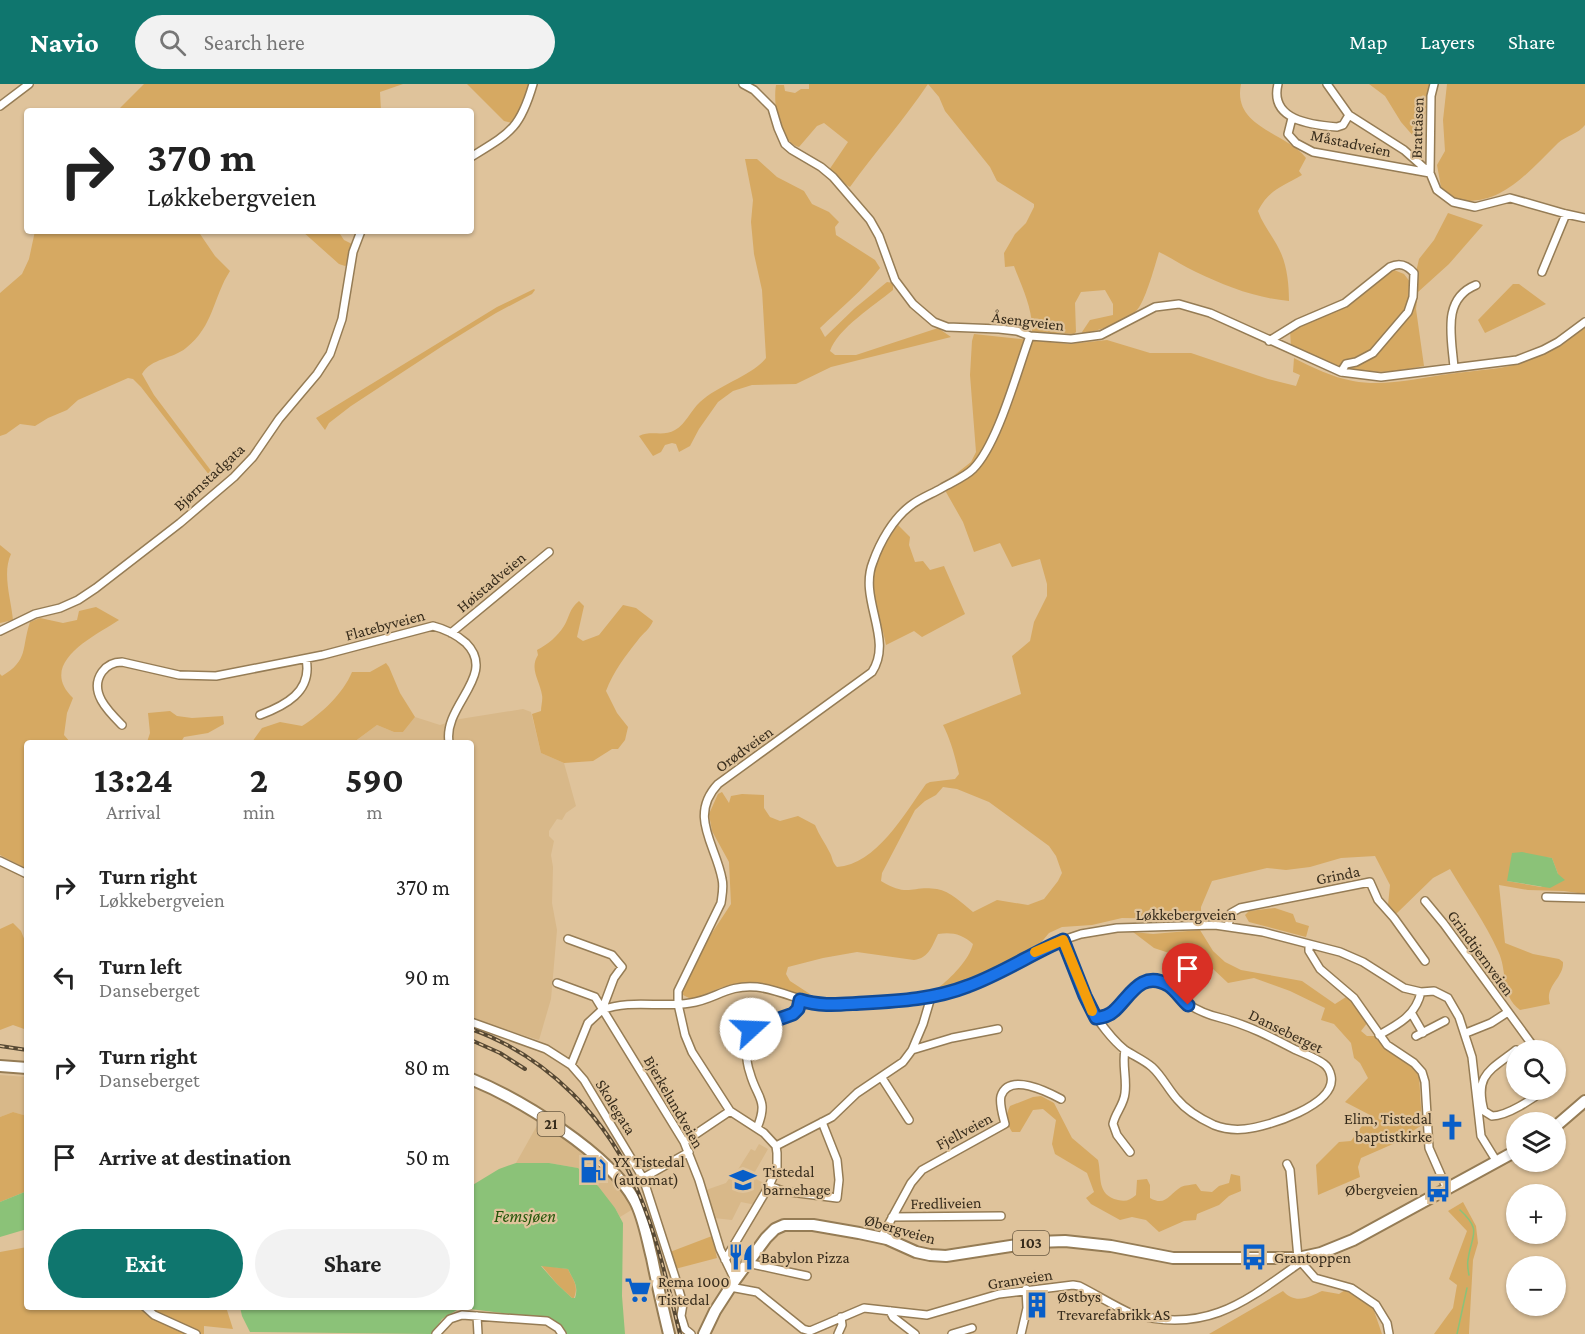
<!DOCTYPE html>
<meta charset="utf-8">
<style>
body{margin:0;font-family:"Crimson Pro",serif;background:#f2f2f2;color:#222;height:100vh;display:flex;flex-direction:column;font-size:22px;white-space:nowrap}
*{box-sizing:border-box;margin:0}
p{font-size:20px;color:#767676}
.icon{flex:none;width:33px;height:33px;fill:none;stroke:currentColor;stroke-width:2;stroke-linecap:round;stroke-linejoin:round}
.map{position:relative;flex:1;overflow:hidden}
.details{position:absolute;left:24px;top:656px;width:450px;height:570px;display:flex;flex-direction:column;background:#fff;border-radius:6px;box-shadow:0 2px 4px #0004}
.details>*{flex:none}
.hud{position:absolute;left:24px;top:24px;width:450px;height:126px;border-radius:6px;box-shadow:0 2px 4px #0004;background:#fff;color:#222;overflow:hidden}
.controls{position:absolute;left:1506px;top:956px;display:grid;gap:12px}
.controls a{display:grid;place-items:center;width:60px;height:60px;border-radius:50%;background:#fff;box-shadow:0 2px 4px #0004;font-size:30px}
.pin{position:absolute;display:grid;place-items:center;width:51px;height:51px;color:#fff;margin:-62px -26px;border-radius:50% 50% 50% 0;rotate:-45deg;box-shadow:0 0 6px #0007}
.pin .icon{rotate:45deg}
.me{position:absolute;width:66px;margin:-33px;rotate:70deg;stroke-linejoin:round;filter:drop-shadow(0 0 4px #0008)}
.turn{display:flex;align-items:center;gap:21px;height:126px;padding:0 24px;font-size:27px}
.turn .icon{width:78px;height:78px;stroke-width:2.5}
.turn b{display:block;font-size:42px;line-height:51px}
.eta{display:flex;justify-content:space-evenly;align-items:center;height:102px;text-align:center}
.eta b{font-size:36px;font-weight:700;line-height:42px}
.action{display:flex;gap:12px;margin-top:auto;padding:12px 24px}
.action a{flex:1;height:69px;border-radius:36px;background:#0f766e;color:#fff;font-size:24px;font-weight:700;line-height:69px;text-align:center}
.action a+a{background:#f2f2f2;color:#222}
ul{padding:0;list-style:none}
li{display:flex;align-items:center;gap:18px;height:90px;padding:0 24px}
li div{flex:1}
li b{display:block;font-size:22px}
li em{font-style:normal}
header{display:flex;align-items:center;gap:36px;box-sizing:border-box;height:84px;padding:0 30px;background:#0f766e;color:#fff}
header strong{font-size:28px}
nav{display:flex;gap:33px;margin-inline-start:auto;font-size:21px}
.search{width:420px;height:54px;background:#f2f2f2;display:flex;align-items:center;gap:15px;box-sizing:border-box;padding:0 21px;border-radius:33px;color:#767676;font-size:22px}
.map>svg:first-child{display:block}
</style>
<header>
<strong>Navio</strong>
<div class="search"><svg class="icon" aria-label="search" viewBox="0 0 24 24"><circle cx="10" cy="10" r="6"/><path d="M15 15l6 6"/></svg>Search here</div>
<nav><a>Map</a><a>Layers</a><a>Share</a></nav>
</header>
<div class="map">
<svg width="1585" height="1250" viewBox="0 0 1585 1250">
<rect width="100%" height="100%" fill="#dfc39b"/>
<path fill="#d8b889" d="M523,625L531,628L541,669L564,679L576,722L566,729L562,736L557,735L549,747V752L554,757L551,771L553,783L552,819L557,846L551,915L539,956L471,935V658H354L377,641L394,648H403L415,633L440,641L460,635Z
M0,991L27,993V1006L25,1007L27,1032L13,1028L0,1033Z
M539,1038L587,1070L608,1090L622,1106L633,1125L620,1133L615,1124L578,1084L549,1079H516Z
M759,1060L768,1065L752,1093L764,1099L761,1111L756,1121L741,1118L732,1136L714,1134L706,1106L726,1099L735,1086L737,1087L751,1065L755,1067Z"/>
<path fill="#d6a962" fill-rule="evenodd" d="M144,0H403L380,8L381,27H117Z
M467,0H530L519,31L512,39L504,37Z
M809,0H928C904,36 875,68 850,103L843,99L829,86L848,58L824,39L817,42L799,63C778,57 773,20 776,1H784L785,7L795,9L801,5H809Z
M928,0H1241C1232,44 1286,48 1306,74L1299,87L1302,91C1282,103 1269,105 1258,127C1263,141 1272,151 1279,165C1287,180 1289,200 1289,217C1256,214 1225,202 1196,188C1183,182 1172,174 1159,168C1155,181 1145,219 1136,227C1122,240 1101,245 1083,250L1082,248L1090,236L1113,231V220L1105,206L1081,208L1075,219L1076,248L1074,250L1032,248C1033,224 1022,204 1014,182L1005,183L1004,169L1015,150L1026,139L1034,123V120L997,97L990,83L945,27L939,13Z
M1369,0H1429L1421,61L1401,38L1385,12Z
M1447,0H1585V41C1578,50 1566,52 1558,59C1527,89 1499,126 1452,115L1441,103L1437,81L1445,67L1443,36Z
M745,75H757L777,93L804,107L812,120L829,128L839,138L835,143L836,151L875,176L880,184C863,206 841,224 820,244L825,253L855,224L887,198L893,199V206C874,222 838,244 830,267L835,271H856L938,244L951,253L831,283L796,300L752,301L733,307L718,318L699,345L690,362L679,368L676,360L672,359L665,361L661,368L653,372L639,352C651,346 664,353 675,346C686,340 691,326 700,318C718,301 753,291 766,274L762,206L754,170L751,138L753,116Z
M1448,129L1483,141L1449,180L1418,208L1416,225L1424,282C1365,294 1345,287 1291,263L1290,246L1349,221L1387,188L1394,186L1404,190L1417,207L1416,188L1419,175L1434,156Z
M35,147H198L215,172L230,187C213,213 214,242 186,264C173,275 151,274 142,290L154,311L212,388L221,393L213,396L141,303L133,295L128,294L78,316L67,326L48,334L35,342L20,340L6,350L0,352V209L22,190L29,175Z
M302,147H338L344,156L352,160L348,180L345,182L339,180Z
M1513,200H1519L1546,220L1485,249L1478,236Z
M534,205L535,206L532,210L496,229L444,261L351,322L329,339L325,346L316,334L497,223Z
M1585,244V810L1564,807L1528,806L1499,801L1505,859L1533,870L1559,875L1563,878C1564,894 1544,902 1550,920L1520,926C1500,911 1508,887 1498,867C1485,838 1466,812 1450,785L1433,794L1396,830L1388,821L1390,801L1375,772L1341,774L1310,783L1286,786L1267,784L1212,797L1201,823V835L1122,834L1092,841L1062,843L1049,849L1039,861L982,892L960,900L938,904C951,894 969,876 973,860C962,850 952,848 938,850C932,862 929,874 914,876L857,868L823,874L788,883L786,890L790,897L810,910L804,913C755,895 741,892 693,916L683,911V905L706,858L731,820L729,778L712,747L709,730L718,710L722,708L729,719L731,712L742,710L764,711V724L770,733L780,737L798,732L815,741C819,751 825,759 830,769C833,775 832,778 837,783C876,781 905,729 926,700L930,698L955,695L959,690C955,672 951,657 943,641L1021,610L1012,572L1030,557L1034,538L1047,512V500L1040,475L1012,483L1000,459L974,468L963,438L946,408L947,397L971,378L976,368L970,291L972,257L974,250L1069,260L1107,256L1150,269H1191L1268,295L1296,302L1300,291L1293,288L1294,274C1313,284 1332,293 1353,297C1385,303 1418,294 1449,290C1476,286 1505,286 1530,276C1550,268 1568,257 1585,244ZM943,703L957,705L989,718L1049,762L1056,772L1062,789L1058,797L1044,815L1028,821L997,816L973,828C963,820 950,807 937,805C911,801 909,814 881,797L882,789L915,726L925,717L936,711ZM1543,773L1552,774L1558,790L1541,803L1507,797Z
M898,441L910,453L909,461L915,478L923,477L930,486L944,482L965,530L922,553L914,547L886,561C883,544 876,527 873,511C869,487 884,460 898,441Z
M0,461L11,470C2,489 11,515 13,536L0,539Z
M579,517L584,522L577,553L583,557L599,551L623,521L636,524L653,537C650,545 643,549 638,556C626,571 613,588 606,607L617,629L628,643L625,656L618,665H612L593,677L564,679L541,669L532,630L541,627C541,622 543,616 542,611C540,597 529,585 538,571L537,566C548,560 557,553 564,542C570,532 569,525 579,517Z
M96,523L119,536C93,553 37,579 73,614L67,629L64,651L70,658H27V785L0,771V590L2,592C29,576 21,565 30,538L40,534L63,539L77,536L79,527Z
M386,579L389,583L400,609L415,633L403,648H394L377,641L354,658H252L262,644L280,638L302,642C321,630 343,610 352,588H370Z
M170,627L177,632L192,634L223,632L224,640L208,649L184,653L181,658H147L150,649L148,629Z
M1275,824L1293,830L1296,838L1309,842L1306,853L1249,838L1245,831L1249,827Z
M13,839L21,847L27,862V946L13,941L0,946V845Z
M1200,846L1213,867L1225,878L1241,886L1302,897L1335,920L1346,913L1361,925L1368,938L1361,947L1367,952H1376L1385,963L1411,981L1419,991L1422,1041L1393,1060L1361,1074L1358,1083L1360,1093L1318,1111L1316,1081L1339,1058L1351,1057L1370,1031L1345,1018L1368,994L1360,979L1354,974L1351,959L1334,940L1321,936L1325,924L1290,907L1254,894L1228,899L1211,883L1154,864L1133,848L1153,850Z
M1041,1012L1054,1019L1072,1054L1098,1076C1102,1092 1096,1111 1118,1116C1126,1118 1130,1116 1136,1111L1137,1096L1147,1095L1150,1101V1114C1166,1123 1169,1110 1181,1103C1185,1101 1191,1101 1196,1100L1201,1107L1212,1108L1219,1102L1229,1099L1231,1090L1240,1092L1241,1107L1229,1112L1219,1121L1197,1130L1196,1136L1184,1137L1159,1148L1146,1136L1132,1133L1120,1136L1091,1120L1086,1114L1094,1108L1087,1089L1055,1070L1052,1060L1056,1036L1043,1025L1033,1026L1020,1048H1012C1006,1038 1005,1033 1010,1022L1033,1013Z
M13,1028L27,1032V1107L0,1118V1033Z
M1463,1118L1476,1142L1478,1159L1473,1176L1469,1248V1250H1434L1453,1224L1457,1201L1449,1195L1467,1147L1448,1127Z
M712,1152L717,1174L675,1185L670,1168Z
M27,1163V1222L226,1223L233,1245L204,1242V1250H0V1168Z
M541,1181L568,1185C573,1196 579,1201 574,1214H572L557,1200Z
M1345,1206L1373,1224L1382,1250H1209L1283,1207C1296,1221 1309,1213 1322,1207L1339,1210Z"/>
<path fill="#8bc278" fill-rule="evenodd" d="M1522,768L1552,774L1558,790L1565,796L1550,804L1507,797L1512,769Z
M516,1079H549L578,1084L598,1102L615,1124L623,1139L622,1212L625,1250H565L562,1242L552,1235L470,1225L468,1223L471,1222V1102L499,1085ZM541,1182L568,1185C573,1196 579,1201 575,1214H572L557,1200Z
M27,1107V1145L0,1153V1118Z
M240,1223V1222L462,1223L442,1235L432,1250L250,1248L242,1232Z"/>
<g fill="none" stroke-linecap="round" stroke-linejoin="round">
<path stroke="#8bc278" stroke-width="1.5" d="M1460,1126C1483,1147 1471,1151 1468,1176C1467,1181 1468,1186 1469,1191
M1457,1250L1467,1204"/>
<g stroke="#957c55" stroke-width="10">
<path id="street" d="M743,0L754,6L772,24L778,44L785,60L792,66L821,83L833,93L870,136L879,152L895,196L913,220L934,238L947,243L999,245L1017,247L1030,252L1071,255L1101,251L1155,223L1179,220L1210,229L1341,288L1381,293L1517,276L1543,266L1558,258L1585,238
M1278,0C1269,36 1311,41 1337,43L1343,41L1349,31
M1327,0L1349,31L1404,66L1430,89L1437,106L1453,118L1475,123L1510,114L1566,130L1585,134
M0,22L29,0
M1292,34L1288,50L1296,59L1313,68L1430,89L1431,12L1434,0
M471,73C510,49 520,45 533,0
M1542,188L1566,130
M1269,257L1298,239L1345,219L1390,183C1400,178 1407,181 1414,189L1413,213L1408,228L1373,269L1356,278L1346,280L1341,288
M1454,284C1452,254 1441,215 1476,201
M0,547L35,530L60,524L78,516L96,504L180,439L234,393L253,373L279,335L317,290L330,270L342,235L353,168L361,147
M451,549L549,468
M260,631C284,622 313,608 306,575
M122,641C109,628 88,608 102,588C107,581 114,578 122,578L179,591L216,592L323,571L433,542C445,545 457,551 466,559C498,591 443,621 449,658
M0,777L27,790
M1546,813L1585,814
M1425,817L1444,840L1536,966
M1228,842L1231,829L1240,824L1370,798L1378,816L1394,834L1425,877
M568,855L612,871L622,883L614,894L602,926L588,939L571,981
M1063,856L1090,924C1100,939 1111,955 1125,966C1134,972 1144,976 1152,983C1162,992 1168,1005 1177,1015C1186,1026 1201,1035 1214,1041C1224,1045 1235,1046 1245,1045C1267,1043 1337,1021 1331,992C1330,987 1328,983 1324,980C1316,974 1305,970 1296,966C1271,953 1248,941 1221,934C1209,931 1198,927 1188,920C1175,911 1169,895 1151,898C1124,901 1124,928 1097,934
M1309,860V867L1320,885L1354,914L1387,961L1414,979L1422,988L1425,998L1429,1064L1447,1105
M557,899L595,913L684,1058L699,1096L720,1165L735,1196
M602,926C631,915 660,924 690,919C715,916 727,900 757,903C781,906 802,918 825,921L931,913L978,898L1039,866L1063,856L1081,850L1117,844L1215,841L1263,848L1340,868L1363,878L1404,904L1421,908L1434,907L1448,914L1459,933L1472,973L1481,1052L1497,1078
M1412,930L1423,949
M471,938L546,965L571,981L584,996L643,1094L675,1193L683,1220L681,1232L685,1245L691,1250
M1466,949L1491,939L1508,928
M1379,951C1399,940 1416,931 1421,908
M1416,952L1445,937
M912,966L952,954L998,945
M1125,966C1122,980 1127,994 1125,1009C1124,1021 1115,1029 1113,1040L1117,1051L1130,1068
M1516,966C1491,986 1474,990 1484,1027L1492,1032C1507,1032 1533,1015 1545,1005
M882,994L909,1036
M1556,995V996
M757,1044C769,1015 757,1015 750,989C746,978 746,962 748,950L753,943L795,929L800,916
M684,1058L730,1027
M776,1062L832,1033L857,1009L903,978L912,966L923,940L931,913
M1287,1080L1290,1086L1298,1174
M643,1094L689,1068
M769,1102L783,1107L837,1114L839,1096L837,1076L822,1038
M892,1133L1001,1132
M881,1154L911,1099L922,1086L1005,1040C1003,1032 999,1020 1001,1012C1009,988 1048,1008 1061,1015
M725,1176L769,1102L777,1084V1069L776,1062L764,1049L730,1027L692,968L685,951L678,920V907L721,819C722,811 724,803 722,795C716,761 688,732 718,700L872,588C894,555 858,515 873,478C880,458 893,435 910,422C920,414 932,410 942,404C952,398 965,393 973,385C998,360 1017,287 1030,252
M1301,1178L1315,1194L1351,1204L1376,1221L1387,1239L1389,1250
M747,1179L807,1192
M730,1203L757,1208L803,1245L810,1247L864,1224L927,1231L999,1210L1073,1201L1079,1202C1097,1211 1114,1222 1132,1230C1207,1250 1245,1218 1301,1178L1304,1173
M144,1222L154,1231L196,1250
M890,1227L893,1233L915,1250
M477,1232L478,1250
M436,1250L450,1235L462,1231L547,1237L558,1244L562,1250
M838,1250L842,1241L841,1233
M952,1250L972,1244
M1021,1250L1027,1224L1026,1205"/>
</g>
<g stroke="#957c55" stroke-width="14">
<path id="primary" d="M0,982L27,984
M471,995C520,1015 609,1069 635,1117C644,1134 647,1155 652,1174C657,1199 663,1225 669,1250
M1556,1042L1585,1017
M704,1250L715,1227L735,1196L766,1154L775,1145L784,1141H813L859,1149L887,1155L916,1168L930,1171L946,1172L1037,1158L1065,1157L1111,1162L1173,1174H1298L1321,1169L1353,1156L1516,1067"/>
</g>
<use href="#street" stroke="#fff" stroke-width="7"/>
<use href="#primary" stroke="#fff" stroke-width="10"/>
<g stroke="#574934" stroke-width="4">
<path id="rail" d="M471,945C547,972 609,1035 639,1110C658,1155 668,1203 680,1250
M471,956L500,969L525,985
M0,962L27,966"/>
</g>
<use href="#rail" stroke="#dfc39b" stroke-width="1.5" stroke-dasharray="4.5" stroke-linecap="butt"/>
</g>
<g fill="none" stroke-linecap="round" stroke-linejoin="round">
<g stroke="#114b97" stroke-width="15">
<path id="route" d="M751,945L793,930L798,925L800,916C822,923 842,920 864,919C900,917 935,915 968,902C1001,890 1031,870 1063,856L1085,912L1096,934C1103,933 1109,932 1114,927C1129,914 1141,885 1168,901C1176,906 1181,915 1188,921"/>
</g>
<use href="#route" stroke="#1a73e8" stroke-width="10"/>
<path stroke="#f59e0b" stroke-width="10" d="M1035,868L1063,856L1092,927"/>
</g>
<defs>
<g id="church-bare" transform="scale(2.07)"><path d="M-1.2-6h2.4v3.5h3.3v2.4h-3.3V6h-2.4V-.1h-3.3v-2.4h3.3Z" fill="#085ec8" stroke="#dfc39b" stroke-width="2.5" paint-order="stroke"/></g>
<g id="fuel-bare" transform="scale(2.07)"><path d="M-5.5-6h7V0h2V4h1.3V-2.5L3-4.5l.8-.8L6-3V5H2.5V1h-1V6h-7ZM-4.2-4.7v3.2H.2V-4.7Z" fill="#085ec8" stroke="#dfc39b" stroke-width="2.5" paint-order="stroke"/></g>
<g id="school-bare" transform="scale(2.07)"><path d="M0-5L7-2L0 1L-7-2ZM-4 1L0 2.5L4 1V4Q0 6-4 4Z" fill="#085ec8" stroke="#dfc39b" stroke-width="2.5" paint-order="stroke"/></g>
<g id="bus-bare" transform="scale(2.07)"><path d="M-5-6H5V4H4V6H2V4H-2V6H-4V4H-5ZM-3.5-4V0h7V-4ZM-3.5 1.2v1.5H-2V1.2ZM2 1.2v1.5H3.5V1.2Z" fill="#085ec8" stroke="#dfc39b" stroke-width="2.5" paint-order="stroke"/></g>
<g id="restaurant-bare" transform="scale(2.07)"><path d="M-5-6h1v4h1v-4h1v4h1v-4h1v5L-1.5 .5V6h-2V.5L-5-1ZM5-6V6H3V1.5H1.5Q1.5-4 5-6Z" fill="#085ec8" stroke="#dfc39b" stroke-width="2.5" paint-order="stroke"/></g>
<g id="supermarket-bare" transform="scale(2.07)"><path d="M-6-5.5h2.5l.6 2H6L4.5 2H-2.5L-4.4-4H-6ZM-1.5 3.2a1.3 1.3 0 1 0 .1 0ZM3 3.2a1.3 1.3 0 1 0 .1 0Z" fill="#085ec8" stroke="#dfc39b" stroke-width="2.5" paint-order="stroke"/></g>
<g id="building-bare" transform="scale(2.07)"><path d="M-4-6H4V6H1V3H-1V6H-4ZM-2.5-4.3h1.7v1.8h-1.7ZM.8-4.3h1.7v1.8H.8ZM-2.5-1h1.7V.8h-1.7ZM.8-1h1.7V.8H.8Z" fill="#085ec8" stroke="#dfc39b" stroke-width="2.5" paint-order="stroke"/></g>
</defs>
<g fill-rule="evenodd">
<use href="#church-bare" x="1452" y="1043"/>
<use href="#fuel-bare" x="593" y="1086"/>
<use href="#school-bare" x="743" y="1096"/>
<use href="#bus-bare" x="1438" y="1105"/>
<use href="#restaurant-bare" x="741" y="1173"/>
<use href="#bus-bare" x="1254" y="1173"/>
<use href="#supermarket-bare" x="638" y="1206"/>
<use href="#building-bare" x="1037" y="1221"/>
</g>
<g text-anchor="middle" dominant-baseline="central" stroke-width="4.5" stroke-linejoin="round" paint-order="stroke">
<g fill="#dfc39b" stroke="#695942" stroke-width="1.5">
<rect x="537.5" y="1028" width="27" height="24" rx="4.5"/>
<rect x="1013" y="1147" width="36" height="24" rx="4.5"/>
</g>
<g font-size="15" font-weight="bold" fill="#372c1c">
<text x="551" y="1040">21</text>
<text x="1031" y="1159">103</text>
</g>
<g font-size="16" fill="#372c1c" stroke="#dfc39b">
<text transform="translate(1417 44) rotate(-88)">Brattåsen</text>
<text transform="translate(1351 59) rotate(12)">Måstadveien</text>
<text transform="translate(1028 237) rotate(7)">Åsengveien</text>
<text transform="translate(209 393) rotate(-43)">Bjørnstadgata</text>
<text transform="translate(491 498) rotate(-40)">Høistadveien</text>
<text transform="translate(385 541) rotate(-15)">Flatebyveien</text>
<text transform="translate(744 665) rotate(-36)">Orødveien</text>
<text transform="translate(1338 791) rotate(-11)">Grinda</text>
<text x="1186" y="830">Løkkebergveien</text>
<text transform="translate(1481 869) rotate(54)">Grindtjernveien</text>
<text transform="translate(1286 947) rotate(26)">Danseberget</text>
<text transform="translate(674 1018) rotate(60)">Bjerkelundveien</text>
<text transform="translate(616 1023) rotate(58)">Skolegata</text>
<text transform="translate(964 1047) rotate(-28)">Fjellveien</text>
<text transform="translate(946 1119) rotate(-1)">Fredliveien</text>
<text transform="translate(900 1145) rotate(16)">Øbergveien</text>
<text transform="translate(1020 1195) rotate(-9)">Granveien</text>
</g>
<g font-size="16" fill="#372c1c" stroke="#dfc39b" text-anchor="start">
<text x="1432" y="1034" text-anchor="end">Elim, Tistedal<tspan x="1432" dy="18">baptistkirke</tspan></text>
<text x="613" y="1077">YX Tistedal<tspan x="613" dy="18">(automat)</tspan></text>
<text x="763" y="1087">Tistedal<tspan x="763" dy="18">barnehage</tspan></text>
<text x="1418" y="1105" text-anchor="end">Øbergveien</text>
<text x="761" y="1173">Babylon Pizza</text>
<text x="1274" y="1173">Grantoppen</text>
<text x="658" y="1197">Rema 1000<tspan x="658" dy="18">Tistedal</tspan></text>
<text x="1057" y="1212">Østbys<tspan x="1057" dy="18">Trevarefabrikk AS</tspan></text>
</g>
<g font-size="18" font-style="italic" fill="#24560a" stroke="#dfc39b">
<text x="525" y="1132">Femsjøen</text>
</g>
</g>
</svg>
<div class="controls">
<a><svg class="icon" aria-label="search" viewBox="0 0 24 24"><circle cx="10" cy="10" r="6"/><path d="M15 15l6 6"/></svg></a>
<a><svg class="icon" aria-label="layers" viewBox="0 0 24 24"><path d="M12 4l9 5-9 5-9-5zM3 14l9 5 9-5"/></svg></a>
<a>+</a>
<a>−</a>
</div>
<div class="pin" style="left:1188px;top:921px;background:#d93025"><svg class="icon" aria-label="arrive" viewBox="0 0 24 24"><path d="M6 21V4h12l-3 4 3 4H6"/></svg></div>
<svg class="me" style="left:751px;top:945px" viewBox="-20 -20 40 40"><circle r="19" fill="#fff"/><path d="M0-13L10 11 0 6-10 11z" fill="#1a73e8"/></svg>
<div class="hud">
<div class="turn"><svg class="icon" aria-label="right" viewBox="0 0 24 24"><path d="M7 20v-9h11M14 6l5 5-5 5"/></svg><div><b>370 m</b>Løkkebergveien</div></div>
</div>
<section class="details">
<div class="eta">
<div><b>13:24</b><p>Arrival</p></div>
<div><b>2</b><p>min</p></div>
<div><b>590</b><p>m</p></div>
</div>
<ul>
<li><svg class="icon" aria-label="right" viewBox="0 0 24 24"><path d="M7 20v-9h11M14 6l5 5-5 5"/></svg><div><b>Turn right</b><p>Løkkebergveien</p></div><em>370 m</em></li>
<li><svg class="icon" aria-label="left" viewBox="0 0 24 24"><path d="M17 20v-9H6M10 6l-5 5 5 5"/></svg><div><b>Turn left</b><p>Danseberget</p></div><em>90 m</em></li>
<li><svg class="icon" aria-label="right" viewBox="0 0 24 24"><path d="M7 20v-9h11M14 6l5 5-5 5"/></svg><div><b>Turn right</b><p>Danseberget</p></div><em>80 m</em></li>
<li><svg class="icon" aria-label="arrive" viewBox="0 0 24 24"><path d="M6 21V4h12l-3 4 3 4H6"/></svg><div><b>Arrive at destination</b></div><em>50 m</em></li>
</ul>
<div class="action"><a>Exit</a><a>Share</a></div>
</section>
</div>
